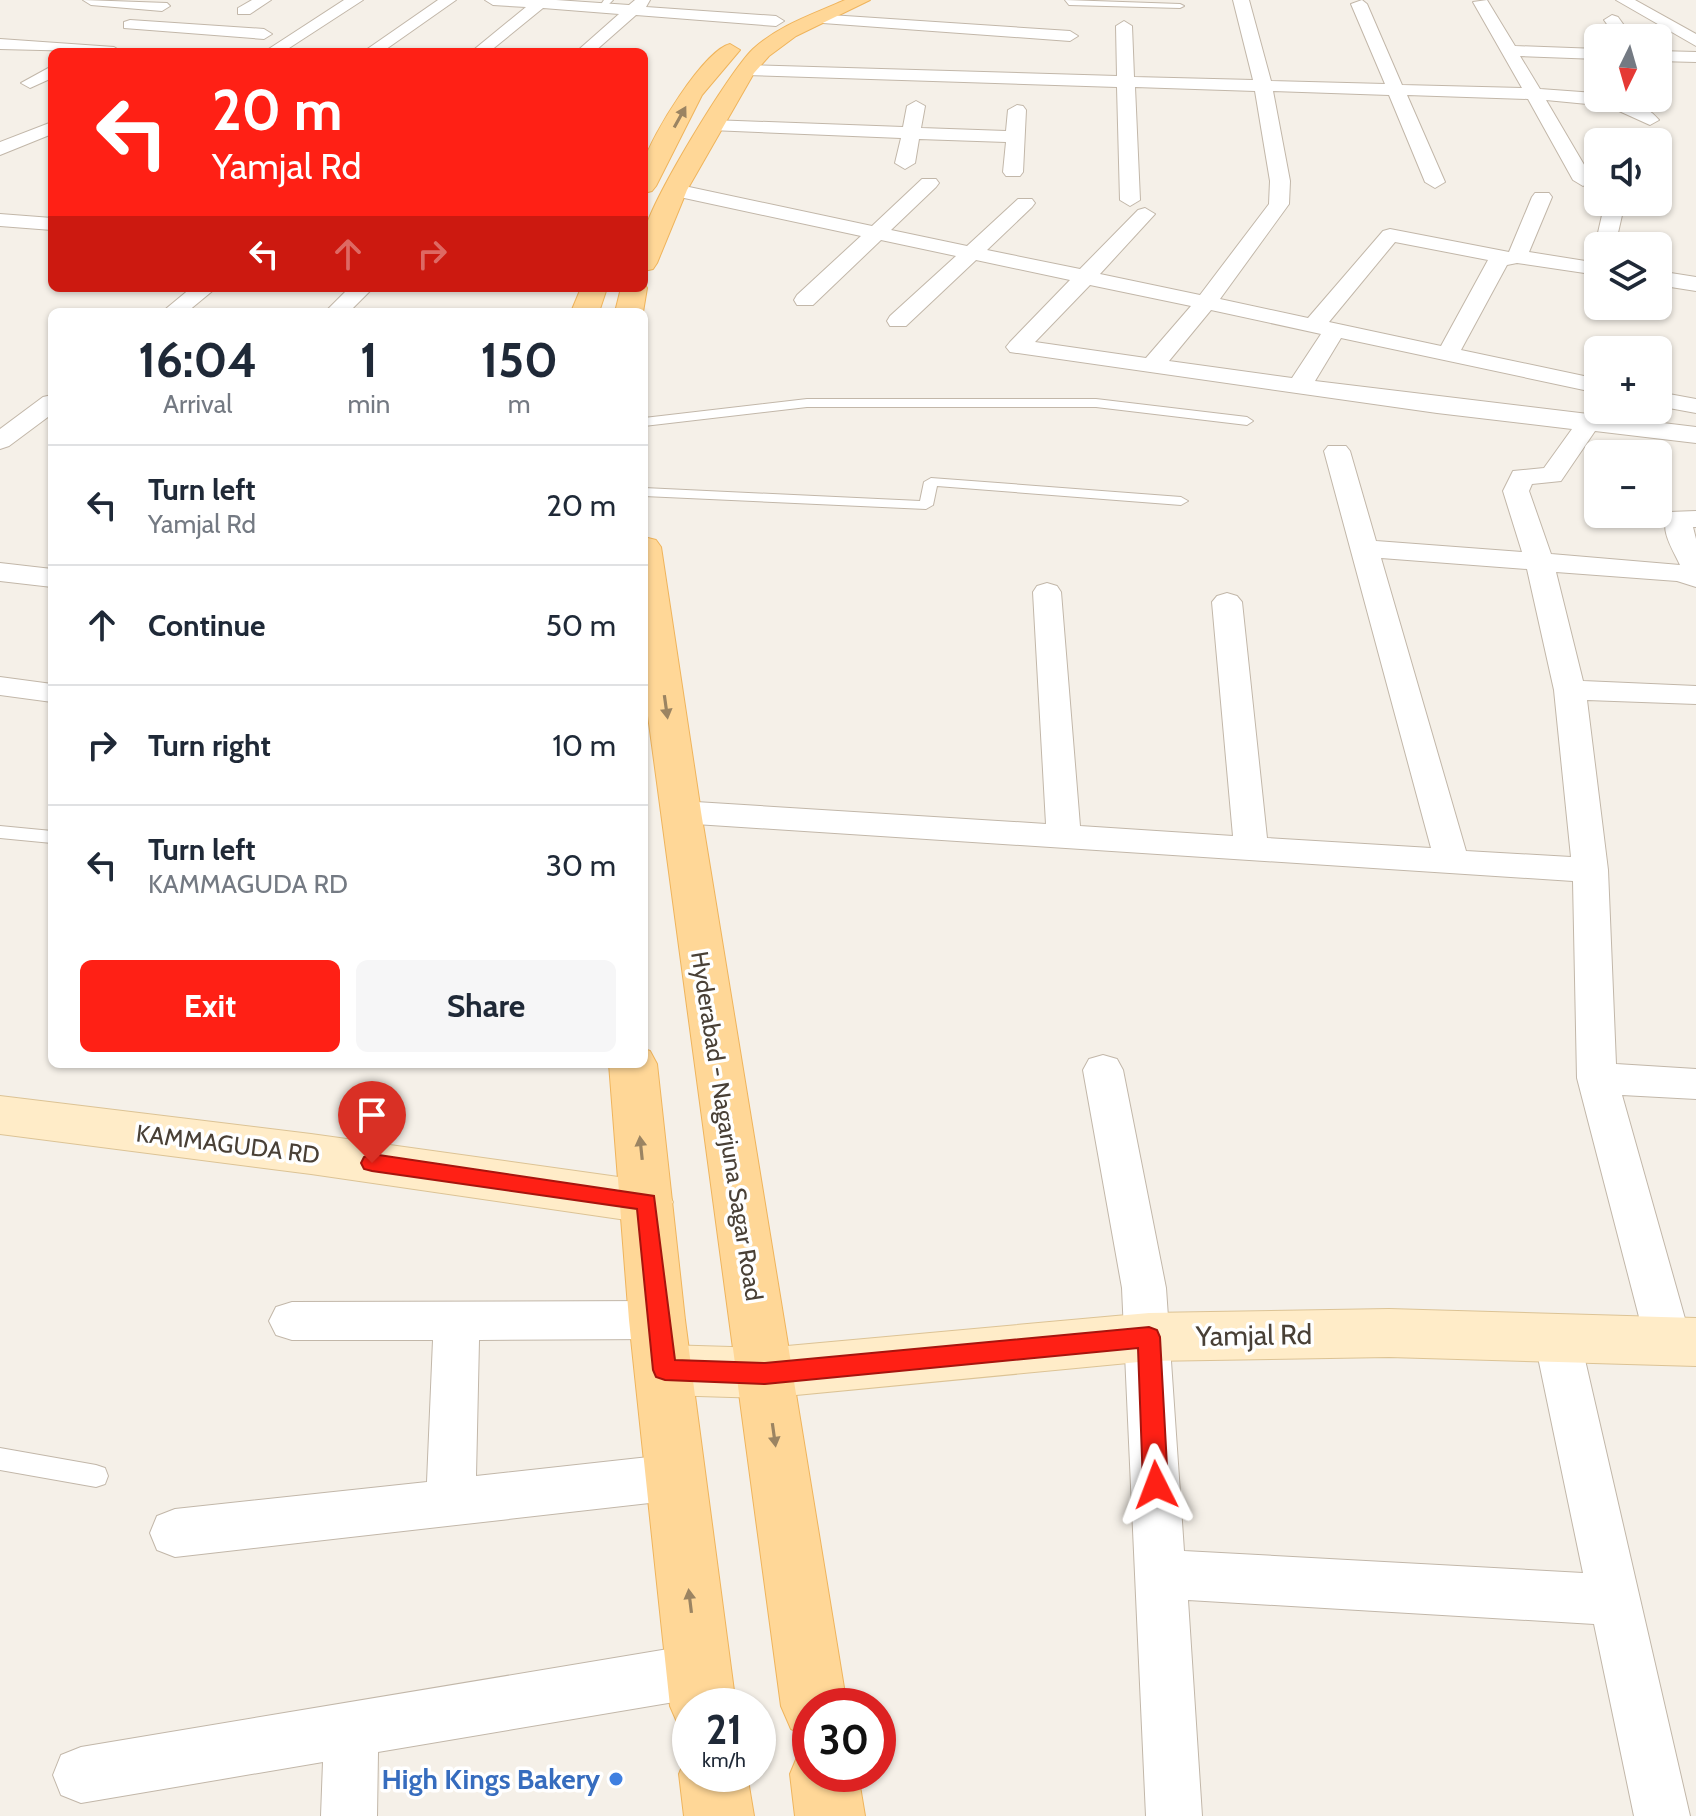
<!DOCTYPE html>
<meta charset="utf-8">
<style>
body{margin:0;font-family:Cabin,sans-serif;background:#f6f6f7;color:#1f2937;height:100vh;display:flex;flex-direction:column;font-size:30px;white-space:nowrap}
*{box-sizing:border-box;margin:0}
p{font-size:26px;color:#747a83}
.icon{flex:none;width:44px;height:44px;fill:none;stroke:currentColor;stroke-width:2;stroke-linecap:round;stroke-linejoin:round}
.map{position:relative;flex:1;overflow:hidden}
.sheet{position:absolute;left:48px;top:308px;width:600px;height:760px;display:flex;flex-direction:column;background:#fff;border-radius:12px;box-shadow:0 2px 6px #0004}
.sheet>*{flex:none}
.banner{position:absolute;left:48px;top:48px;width:600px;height:244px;border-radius:12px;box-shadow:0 2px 6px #0004;background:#ff2015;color:#fff;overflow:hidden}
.needle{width:52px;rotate:185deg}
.controls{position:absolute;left:1584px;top:24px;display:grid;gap:16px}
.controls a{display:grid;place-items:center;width:88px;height:88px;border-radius:12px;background:#fff;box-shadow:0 2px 6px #0004;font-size:40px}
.speed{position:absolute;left:672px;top:1688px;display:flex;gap:16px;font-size:40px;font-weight:700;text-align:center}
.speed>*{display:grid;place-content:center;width:104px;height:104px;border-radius:50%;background:#fff;box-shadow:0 2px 6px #0004;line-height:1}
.speed small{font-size:20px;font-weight:400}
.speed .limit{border:12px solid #d22;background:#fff;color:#111}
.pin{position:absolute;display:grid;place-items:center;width:68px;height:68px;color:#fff;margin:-82px -34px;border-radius:50% 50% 50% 0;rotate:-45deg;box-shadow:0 0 8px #0007}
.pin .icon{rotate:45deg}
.me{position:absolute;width:88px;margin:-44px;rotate:357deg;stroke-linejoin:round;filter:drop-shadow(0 0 6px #0008)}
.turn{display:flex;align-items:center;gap:28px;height:168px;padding:0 32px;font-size:36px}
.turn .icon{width:104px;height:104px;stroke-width:2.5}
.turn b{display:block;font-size:56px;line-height:68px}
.lanes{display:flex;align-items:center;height:76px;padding:0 32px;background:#0003;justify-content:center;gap:40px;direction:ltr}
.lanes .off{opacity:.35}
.eta{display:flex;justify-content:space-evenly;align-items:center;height:136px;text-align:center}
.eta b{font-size:48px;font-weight:700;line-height:56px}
.button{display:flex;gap:16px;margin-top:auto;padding:16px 32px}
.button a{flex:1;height:92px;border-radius:12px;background:#ff2015;color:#fff;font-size:32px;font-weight:700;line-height:92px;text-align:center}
.button a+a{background:#f6f6f7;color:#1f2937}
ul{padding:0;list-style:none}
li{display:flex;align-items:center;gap:24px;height:120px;padding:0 32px;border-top:2px solid #e0e1e3}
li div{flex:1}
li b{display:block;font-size:30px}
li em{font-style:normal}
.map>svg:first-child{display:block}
</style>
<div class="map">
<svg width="1696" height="1816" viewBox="0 0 1696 1816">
<rect width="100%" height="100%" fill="#f5f0e8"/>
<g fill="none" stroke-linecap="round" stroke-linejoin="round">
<g stroke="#c2b7a9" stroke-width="2">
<path id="lane" d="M604,0H613L603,10H597Z
M1065,0L1180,4L1184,6L1180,8L1069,5Z
M807,399H1096L1247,417L1253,421L1247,425L1096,407H807L644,426V418Z
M931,478L1181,497L1188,501L1181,505L937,486L933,505L926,509L644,496V488L920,501L924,482Z
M0,826L52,831V843L0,838Z
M0,1448L96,1465L105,1468L108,1476L105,1484L96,1487L0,1470Z"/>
</g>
<g stroke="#c2b7a9" stroke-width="2">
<path id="street" d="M83,0L167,3L170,6L162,11L91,5Z
M252,0H271L250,14H238V8Z
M344,0H363L283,52H264Z
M438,0H456L382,52H363Z
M485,0H556L629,5L635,0H650L646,7L776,16L784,21L776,26L636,15L594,52H576L619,14L543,8L489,52H471L526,7L493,5Z
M1233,0H1249L1271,81L1385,84L1351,4L1362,0L1367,4L1402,85L1522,88L1473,2L1487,0L1515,46L1598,49V59L1520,56L1540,89L1595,93L1598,98C1621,98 1643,101 1659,120L1650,125L1608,106L1546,100L1593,180L1583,186L1573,180L1528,99L1407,95L1445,182L1435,188L1425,182L1389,95L1273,91L1290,181L1289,204L1220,299L1308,318L1383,231L1390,229L1509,252L1532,197L1535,193H1549L1552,197L1529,252L1598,263V275L1517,263L1507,265L1461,350L1598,379V393L1341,338L1315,381L1696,427V443L1595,431L1561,481L1532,484L1529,491L1551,554L1680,565C1673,549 1658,529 1669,512L1696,511V527H1693L1696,539V587L1677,581L1556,572L1583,681L1696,686V704L1587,700L1608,870L1616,1064L1696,1069V1099L1622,1095L1691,1340L1684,1354L1668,1360L1652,1354L1645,1340L1577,1078L1573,881L680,823L668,820L663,812L668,804L680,801L1046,824L1033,592L1037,586L1047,583L1057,586L1061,592L1080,826L1233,836L1212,602L1217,596L1227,593L1237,596L1242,602L1267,838L1431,848L1324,451L1328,446H1346L1350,451L1376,541L1522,552L1503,491L1513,471L1544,468L1572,429L1437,413L1010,352L1006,347L1010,342L1070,280L976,260L906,326H890L887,321L890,316L956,256L881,240L813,305H797L794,300L797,295L861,236L675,196L665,190L675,184L872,226L922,179H936L939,183L936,187L891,230L967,246L1018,199H1032L1035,203L1032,207L987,250L1080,269L1138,210L1145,208L1155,214L1100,274L1200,295L1269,204L1270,181L1255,91L1135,87L1140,200L1130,206L1120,200L1117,87L745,75L737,70L745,65L1117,76L1116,26L1124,21L1132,26L1134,77L1253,80ZM1395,242L1488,260L1441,346L1329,322ZM1090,285L1191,306L1146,358L1035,342ZM1211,310L1321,334L1292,378L1169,361ZM1381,558L1527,569L1554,690L1571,857L1466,851Z
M1616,0H1635L1696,34V46Z
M815,14L1070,31L1078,36L1070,41L809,22V16Z
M1612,15L1618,17L1633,38H1617L1604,20Z
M130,20L264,29L272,34L264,39L124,28V22Z
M0,39L114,47L122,52L0,49Z
M1658,51L1696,52V62L1658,61Z
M52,66V78L30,88L21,83Z
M916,101L925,106L921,128L1006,131L1008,110L1017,105L1023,106L1026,110L1023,172L1020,176H1006L1003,172L1006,142L919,139L915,163L905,169L895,163L901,138L711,130L702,125L711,120L903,127L907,106Z
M52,122V134L0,155V142Z
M1605,202H1625L1615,246H1598V251L1595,246Z
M0,214L52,218V230L0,226Z
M1658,271L1696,277V291L1658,285Z
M191,288H216L187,312H162Z
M349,288H373L349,312H325Z
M1658,392L1696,399V413L1658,406Z
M52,395V414L9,446L0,449V429L43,397Z
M0,563L52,569V587L0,581Z
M0,677L52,684V702L0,695Z
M1103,1055L1117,1059L1123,1070L1166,1288L1184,1551L1583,1573L1534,1338L1541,1324L1557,1318L1573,1324L1580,1338L1690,1816H1634L1594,1624L1188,1600L1202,1816H1146L1122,1288L1083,1070L1089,1059Z
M657,1301L673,1306L680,1320L673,1334L657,1339L479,1340L476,1476L676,1454L693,1461L700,1477L693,1493L676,1500L175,1557L157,1550L150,1533L157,1516L175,1509L427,1482L433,1340H292L276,1335L269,1321L276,1307L292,1302Z
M698,1644L717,1652L725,1671L717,1690L698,1698L378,1752L377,1816H321L323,1762L81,1803L61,1795L53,1775L61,1755L81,1747Z"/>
</g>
<g stroke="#dcc395" stroke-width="2">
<path id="secondary" d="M0,1096L311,1134L647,1181L665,1187L673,1202L665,1217L647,1223L311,1174L0,1134Z
M1389,1309L1696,1318V1366L1389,1357L1149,1361L765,1398L665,1395L645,1388L637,1370L645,1352L665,1345L765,1348L1149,1313Z"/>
</g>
<g stroke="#efb45c" stroke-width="2">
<path id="primary" d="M845,0H870L796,36L769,56L754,73L687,190L657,263L653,269L644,271C644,259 642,245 644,234C650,202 729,72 753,49C779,25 814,14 845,0Z
M730,44L740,50L702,95L656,186L652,191L644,193C644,184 642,171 644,162C651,136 704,50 730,44Z
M644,283L647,288L643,312H615L621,288H644Z
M581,288H607L599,312H571Z
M644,537L656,540L661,547L701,812L847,1706H810V1737L791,1729L781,1706L644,686Z
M644,1049L650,1051L657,1064L685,1320L736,1706H690V1734L680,1729L670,1706L629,1320L609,1064H644Z
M810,1746V1774H858L865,1816H795L790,1774L800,1750Z
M689,1750L690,1774H747L754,1816H684L679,1774Z"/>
</g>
<use href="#lane" fill="#fff" fill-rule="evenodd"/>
<use href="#street" fill="#fff" fill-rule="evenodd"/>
<use href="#secondary" fill="#ffecc8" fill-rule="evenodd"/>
<use href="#primary" fill="#ffd797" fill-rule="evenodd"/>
</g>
<defs><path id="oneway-solid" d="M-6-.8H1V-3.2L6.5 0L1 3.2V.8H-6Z" transform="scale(2)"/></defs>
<g fill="#9b8462">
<use href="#oneway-solid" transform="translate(680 117) rotate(-61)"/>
<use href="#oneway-solid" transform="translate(666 707) rotate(82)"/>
<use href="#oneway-solid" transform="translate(641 1148) rotate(-96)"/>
<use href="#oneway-solid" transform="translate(774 1435) rotate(82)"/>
<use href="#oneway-solid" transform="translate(690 1601) rotate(-97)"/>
</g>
<path fill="#ff2015" stroke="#a6150e" stroke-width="2" d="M372,1154L654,1196L675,1360L765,1363L1149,1327L1157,1330L1160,1337L1168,1485L1165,1493L1156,1497L1147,1493L1143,1485L1138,1348L765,1384L665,1380L656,1377L653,1370L637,1209L372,1171L364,1169L361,1163L364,1157Z"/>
<circle fill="#3f7fe0" stroke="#fff" stroke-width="3" cx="616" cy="1779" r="8"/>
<g text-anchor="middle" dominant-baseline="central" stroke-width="7" stroke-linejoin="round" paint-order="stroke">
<g font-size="24" fill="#494036" stroke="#fff">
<text transform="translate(727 1126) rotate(81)">Hyderabad - Nagarjuna Sagar Road</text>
<text transform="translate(228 1144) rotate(7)">KAMMAGUDA RD</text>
</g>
<g font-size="28" fill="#494036" stroke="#fff">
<text transform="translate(1254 1335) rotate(-1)">Yamjal Rd</text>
</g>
<g font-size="28" font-weight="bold" fill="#366cbe" stroke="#fff" text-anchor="end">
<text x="600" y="1779">High Kings Bakery</text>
</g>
</g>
</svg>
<div class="controls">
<a><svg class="needle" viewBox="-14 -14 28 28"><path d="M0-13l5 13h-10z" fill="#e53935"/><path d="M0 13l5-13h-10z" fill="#747a83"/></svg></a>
<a><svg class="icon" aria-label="sound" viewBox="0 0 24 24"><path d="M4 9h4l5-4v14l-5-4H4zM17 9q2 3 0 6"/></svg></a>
<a><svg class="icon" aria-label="layers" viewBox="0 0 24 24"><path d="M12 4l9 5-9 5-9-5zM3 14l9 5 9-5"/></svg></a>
<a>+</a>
<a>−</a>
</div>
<div class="speed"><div>21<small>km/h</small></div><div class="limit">30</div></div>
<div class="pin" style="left:372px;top:1163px;background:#d93025"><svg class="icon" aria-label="arrive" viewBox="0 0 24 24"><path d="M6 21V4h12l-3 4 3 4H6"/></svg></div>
<svg class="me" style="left:1156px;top:1485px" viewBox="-20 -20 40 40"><path d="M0-17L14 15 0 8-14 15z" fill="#ff2015" stroke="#fff" stroke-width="4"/></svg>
<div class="banner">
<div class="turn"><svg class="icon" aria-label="left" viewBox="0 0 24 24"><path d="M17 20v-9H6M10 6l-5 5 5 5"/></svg><div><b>20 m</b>Yamjal Rd</div></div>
<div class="lanes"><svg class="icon" aria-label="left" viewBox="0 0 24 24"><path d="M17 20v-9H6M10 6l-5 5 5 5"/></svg><svg class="icon off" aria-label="ahead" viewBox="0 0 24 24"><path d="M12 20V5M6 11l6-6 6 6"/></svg><svg class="icon off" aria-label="right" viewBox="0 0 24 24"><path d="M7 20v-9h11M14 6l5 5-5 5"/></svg></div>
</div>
<section class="sheet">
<div class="eta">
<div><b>16:04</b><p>Arrival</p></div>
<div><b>1</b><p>min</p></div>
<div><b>150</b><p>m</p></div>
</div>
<ul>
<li><svg class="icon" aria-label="left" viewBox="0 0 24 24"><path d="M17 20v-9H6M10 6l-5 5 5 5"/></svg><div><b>Turn left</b><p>Yamjal Rd</p></div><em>20 m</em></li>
<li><svg class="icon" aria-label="ahead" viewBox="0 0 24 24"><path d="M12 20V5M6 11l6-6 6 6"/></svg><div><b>Continue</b></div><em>50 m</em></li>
<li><svg class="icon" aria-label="right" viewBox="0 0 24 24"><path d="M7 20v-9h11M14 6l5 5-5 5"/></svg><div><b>Turn right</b></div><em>10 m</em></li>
<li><svg class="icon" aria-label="left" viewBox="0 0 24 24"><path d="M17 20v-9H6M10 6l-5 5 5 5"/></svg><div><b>Turn left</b><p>KAMMAGUDA RD</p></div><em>30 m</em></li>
</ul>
<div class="button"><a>Exit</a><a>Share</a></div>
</section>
</div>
